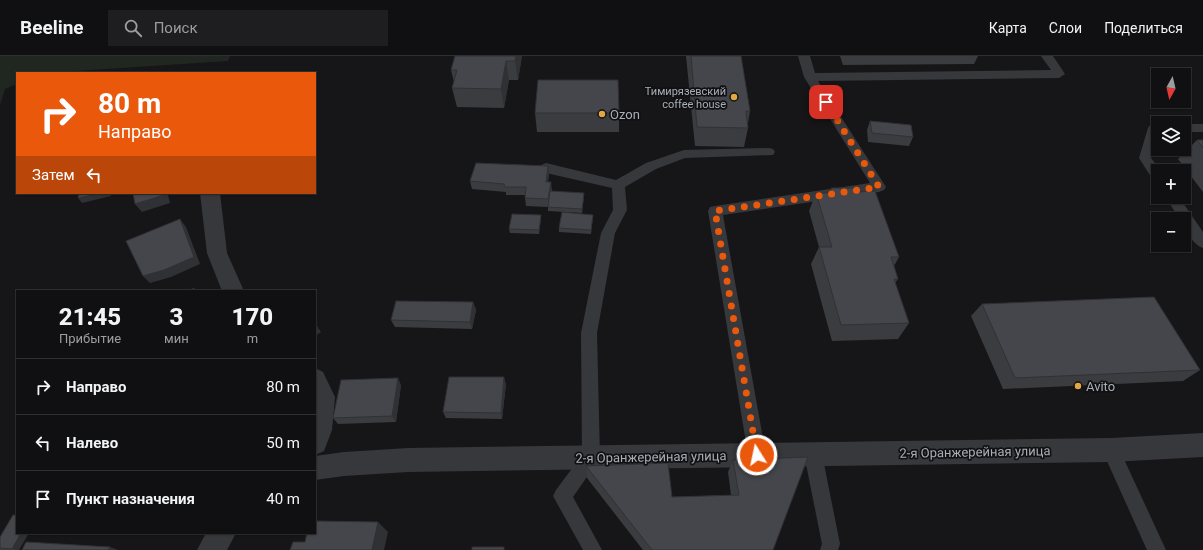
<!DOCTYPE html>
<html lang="ru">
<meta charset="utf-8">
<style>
body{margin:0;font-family:Roboto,sans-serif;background:#1e1e20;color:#f1f3f6;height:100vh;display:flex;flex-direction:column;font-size:15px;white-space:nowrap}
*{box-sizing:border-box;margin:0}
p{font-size:13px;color:#9c9d9f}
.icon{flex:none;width:22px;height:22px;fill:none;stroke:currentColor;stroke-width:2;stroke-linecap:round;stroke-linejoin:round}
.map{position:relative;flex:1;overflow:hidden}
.side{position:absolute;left:16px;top:234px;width:300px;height:244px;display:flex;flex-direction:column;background:#101012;border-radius:0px;box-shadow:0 1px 3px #0004,0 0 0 1px #303032}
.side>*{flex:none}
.banner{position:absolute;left:16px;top:16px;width:300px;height:122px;border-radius:0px;box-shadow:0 1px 3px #0004,0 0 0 1px #303032;background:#ea580c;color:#fff;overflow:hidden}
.needle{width:26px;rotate:188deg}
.buttons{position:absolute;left:1151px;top:12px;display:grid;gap:8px}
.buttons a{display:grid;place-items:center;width:40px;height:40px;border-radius:0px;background:#101012;box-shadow:0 1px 3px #0004,0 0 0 1px #303032;font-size:20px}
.pin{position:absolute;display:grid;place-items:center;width:34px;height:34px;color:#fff;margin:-17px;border-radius:8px;box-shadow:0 2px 6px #0006}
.me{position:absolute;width:44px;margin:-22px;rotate:350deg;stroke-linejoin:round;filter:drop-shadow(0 0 3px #0008)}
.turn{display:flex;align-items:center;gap:14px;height:84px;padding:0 16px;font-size:18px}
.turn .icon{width:52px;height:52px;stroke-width:2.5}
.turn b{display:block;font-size:28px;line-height:34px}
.then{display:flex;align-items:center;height:38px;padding:0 16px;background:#0003;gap:8px;font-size:15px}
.eta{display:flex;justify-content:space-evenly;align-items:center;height:68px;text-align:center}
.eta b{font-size:24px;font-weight:800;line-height:28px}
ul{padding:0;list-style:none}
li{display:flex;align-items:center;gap:12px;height:56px;padding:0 16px;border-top:1px solid #303032}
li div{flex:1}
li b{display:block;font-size:15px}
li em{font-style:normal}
header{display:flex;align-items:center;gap:24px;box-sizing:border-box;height:56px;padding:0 20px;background:#101012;border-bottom:1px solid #303032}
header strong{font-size:19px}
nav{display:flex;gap:22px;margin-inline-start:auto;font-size:14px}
.search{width:280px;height:36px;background:#1e1e20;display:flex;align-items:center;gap:10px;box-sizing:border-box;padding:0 14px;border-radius:0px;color:#9c9d9f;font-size:15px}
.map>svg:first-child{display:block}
</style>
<header>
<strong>Beeline</strong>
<div class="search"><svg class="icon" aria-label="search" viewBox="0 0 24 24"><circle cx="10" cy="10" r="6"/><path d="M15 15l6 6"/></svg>Поиск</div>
<nav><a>Карта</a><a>Слои</a><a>Поделиться</a></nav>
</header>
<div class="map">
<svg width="1203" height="494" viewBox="0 0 1203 494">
<rect width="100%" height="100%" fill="#161618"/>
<path fill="#202721" d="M0,0H230L228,5L45,17H17V28L5,33L0,49Z"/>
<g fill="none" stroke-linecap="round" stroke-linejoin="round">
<path fill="#37383c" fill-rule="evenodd" d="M798,0H810L815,17L1051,14L1041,0H1053L1065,18L1059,22L818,25L886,131L884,134L879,136L723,159L766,399L763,405L757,407L751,405L748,399L708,155L710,151L715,150L870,127L804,21Z
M1158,68V79L1151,102L1161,115H1158V126L1153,124L1139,102L1148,72L1150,69Z
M1184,68H1203V76H1184Z
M769,92L773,93L775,96L773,99L685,102L656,113L625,131L627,154L615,177L597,277L600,402L573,441L602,494H583L553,440L556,434L582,399L581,277L601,177L613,154L612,132L546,117L541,115L540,112L541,109L546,107L616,124L646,107L684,94Z
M1165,141H1179L1203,176V192C1193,189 1184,173 1184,163H1180Z
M1111,386L1117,388L1166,494H1147L1102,394L1105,388Z
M813,390L819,392L822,398L840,488L838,494H820L822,488L804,398L807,392Z"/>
<path fill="#37383c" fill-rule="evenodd" d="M200,137H220L227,197L244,235H222L207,197Z
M315,312L323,316L335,341L332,374L324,395L315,399Z
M1203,377V401L1111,406L408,416L344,420L315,424V400L344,396L408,392L1111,382Z
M206,477H236L227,494H197Z"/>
</g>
<path fill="#3b3c40" d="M455,0H522L518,24H509L504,52L457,51L452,32L454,26L451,14Z
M686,0H741L750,55L748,67V72L744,91L695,90Z
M840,0H978L974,8L843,9Z
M535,57H619V76H537Z
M870,65L913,81L909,90L868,86L867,74Z
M1197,84H1203V136L1178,103Z
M548,110L549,118L548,126L552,134V135L584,141L582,157L548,155V151L526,150L525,142L526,139H506V136L472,133L470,125Z
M831,132L859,136L899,201L894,210L898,223L895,227L909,267L898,283L832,285L811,208L819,191L809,155L816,137H829Z
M541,159V163L539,178L510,177L509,173Z
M593,159L591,178L559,176V172Z
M473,246L476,254L472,273L395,271L391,264Z
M982,248L1200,314L1183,325L1003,333L971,260Z
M506,328L502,363L446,362L443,356Z
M401,329L396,366L338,368L333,362Z
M733,404L773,494H643L587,422L586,410L672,441L731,439L728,416Z
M0,481L19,494H0Z"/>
<path fill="#303134" d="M516,0H522L518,24L515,5Z
M506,5L509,24L504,52L501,33Z
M548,110L549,118L546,134V126Z
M551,126L552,134L549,151L548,143Z
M102,137H111V140L82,147L78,142Z
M163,137H174L168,139L170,147L142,156L135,148Z
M180,163L186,171L200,208L171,221L150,227L143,220Z
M473,246L476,254L472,273L470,266Z
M318,272L321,276L315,280V274Z
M504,321L506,328L502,363L501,357Z
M398,322L401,329L396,366L392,360Z
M378,466L388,476L384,494H372Z
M21,477H29L19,494L12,493Z
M110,491L118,494H108Z"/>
<path fill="#45464b" stroke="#303134" d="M455,0H516L515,5H506L501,33L452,32L457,14H451Z
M691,0H741L750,55H746L748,72L697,71Z
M538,24H618L619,57H535Z
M870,65L911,69L913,81L872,77Z
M1197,84H1203V92Z
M476,107L548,110L546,126H551L548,143L525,142L526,131H505L504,128L470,125Z
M831,132H857L859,136L875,135L899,201H891L898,223H894L909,267L841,269L819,191H832L816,137H832Z
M550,135L584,137L582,153L548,151Z
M79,137H102L78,142Z
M133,137H163L164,139L135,148Z
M562,156L593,159L591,174L559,172Z
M512,158L541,159L539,174L509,173Z
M180,163L194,201L164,214L143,220L126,185Z
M194,232L195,235H188Z
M1154,241L1200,314L1015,322L982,248Z
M396,245L473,246L470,266L391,264Z
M315,268L318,272L315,274Z
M449,321H504L501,357L443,356Z
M398,322L392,360L333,362L341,324Z
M808,401L773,494H652L586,410L668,407L672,441L739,439L733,404Z
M13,459H17V477H21L12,493L0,492V481Z
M315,465L378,466L372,494H290L293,486H305L307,477H315Z
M26,486L110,491L108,494H22Z
M472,491H504V494H472Z"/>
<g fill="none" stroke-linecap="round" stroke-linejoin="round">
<path stroke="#ea580c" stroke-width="7" stroke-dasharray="0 12.6" d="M757,399L715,155L879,131L826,46"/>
</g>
<g fill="#e3a643" stroke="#111113" stroke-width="1.5">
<circle cx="734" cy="41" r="4"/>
<circle cx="602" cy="58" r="4"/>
<circle cx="1078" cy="330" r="4"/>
</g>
<g text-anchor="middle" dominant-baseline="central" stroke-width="3.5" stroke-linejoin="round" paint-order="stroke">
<g font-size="11" fill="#a9aeb7" stroke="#111113" text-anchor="end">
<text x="726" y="35">Тимирязевский<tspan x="726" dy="13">coffee house</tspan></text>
</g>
<g font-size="13" fill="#a9aeb7" stroke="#111113" text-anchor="start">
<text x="610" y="58">Ozon</text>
<text x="1086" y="330">Avito</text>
</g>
<g font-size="13" fill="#a9aeb7" stroke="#111113">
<text transform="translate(975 396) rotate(-1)">2-я Оранжерейная улица</text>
<text transform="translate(651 401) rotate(-1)">2-я Оранжерейная улица</text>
</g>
</g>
</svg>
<div class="buttons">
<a><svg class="needle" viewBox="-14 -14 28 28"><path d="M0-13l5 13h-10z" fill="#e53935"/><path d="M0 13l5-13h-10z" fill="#9c9d9f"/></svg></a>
<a><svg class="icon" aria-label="layers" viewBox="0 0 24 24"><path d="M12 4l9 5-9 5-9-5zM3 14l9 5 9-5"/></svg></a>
<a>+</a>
<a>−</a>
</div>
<div class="pin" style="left:826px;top:46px;background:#d93025"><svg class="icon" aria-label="arrive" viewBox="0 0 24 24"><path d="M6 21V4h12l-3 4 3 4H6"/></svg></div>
<svg class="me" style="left:757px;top:399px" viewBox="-20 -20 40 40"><circle r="17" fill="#ea580c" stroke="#fff" stroke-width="3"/><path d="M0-11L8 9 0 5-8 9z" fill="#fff"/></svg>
<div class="banner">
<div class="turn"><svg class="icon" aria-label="right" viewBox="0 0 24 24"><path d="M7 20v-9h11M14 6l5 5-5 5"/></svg><div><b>80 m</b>Направо</div></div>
<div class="then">Затем<svg class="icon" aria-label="left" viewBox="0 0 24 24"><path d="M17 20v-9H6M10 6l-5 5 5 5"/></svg></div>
</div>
<section class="side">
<div class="eta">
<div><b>21:45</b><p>Прибытие</p></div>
<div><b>3</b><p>мин</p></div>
<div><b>170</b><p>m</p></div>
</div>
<ul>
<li><svg class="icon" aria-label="right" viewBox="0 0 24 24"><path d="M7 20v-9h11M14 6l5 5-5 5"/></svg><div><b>Направо</b></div><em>80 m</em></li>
<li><svg class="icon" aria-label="left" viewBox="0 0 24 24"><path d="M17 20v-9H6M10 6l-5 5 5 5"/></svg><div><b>Налево</b></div><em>50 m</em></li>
<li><svg class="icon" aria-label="arrive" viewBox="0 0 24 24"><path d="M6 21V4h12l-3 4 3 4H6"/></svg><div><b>Пункт назначения</b></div><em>40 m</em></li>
</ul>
</section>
</div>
